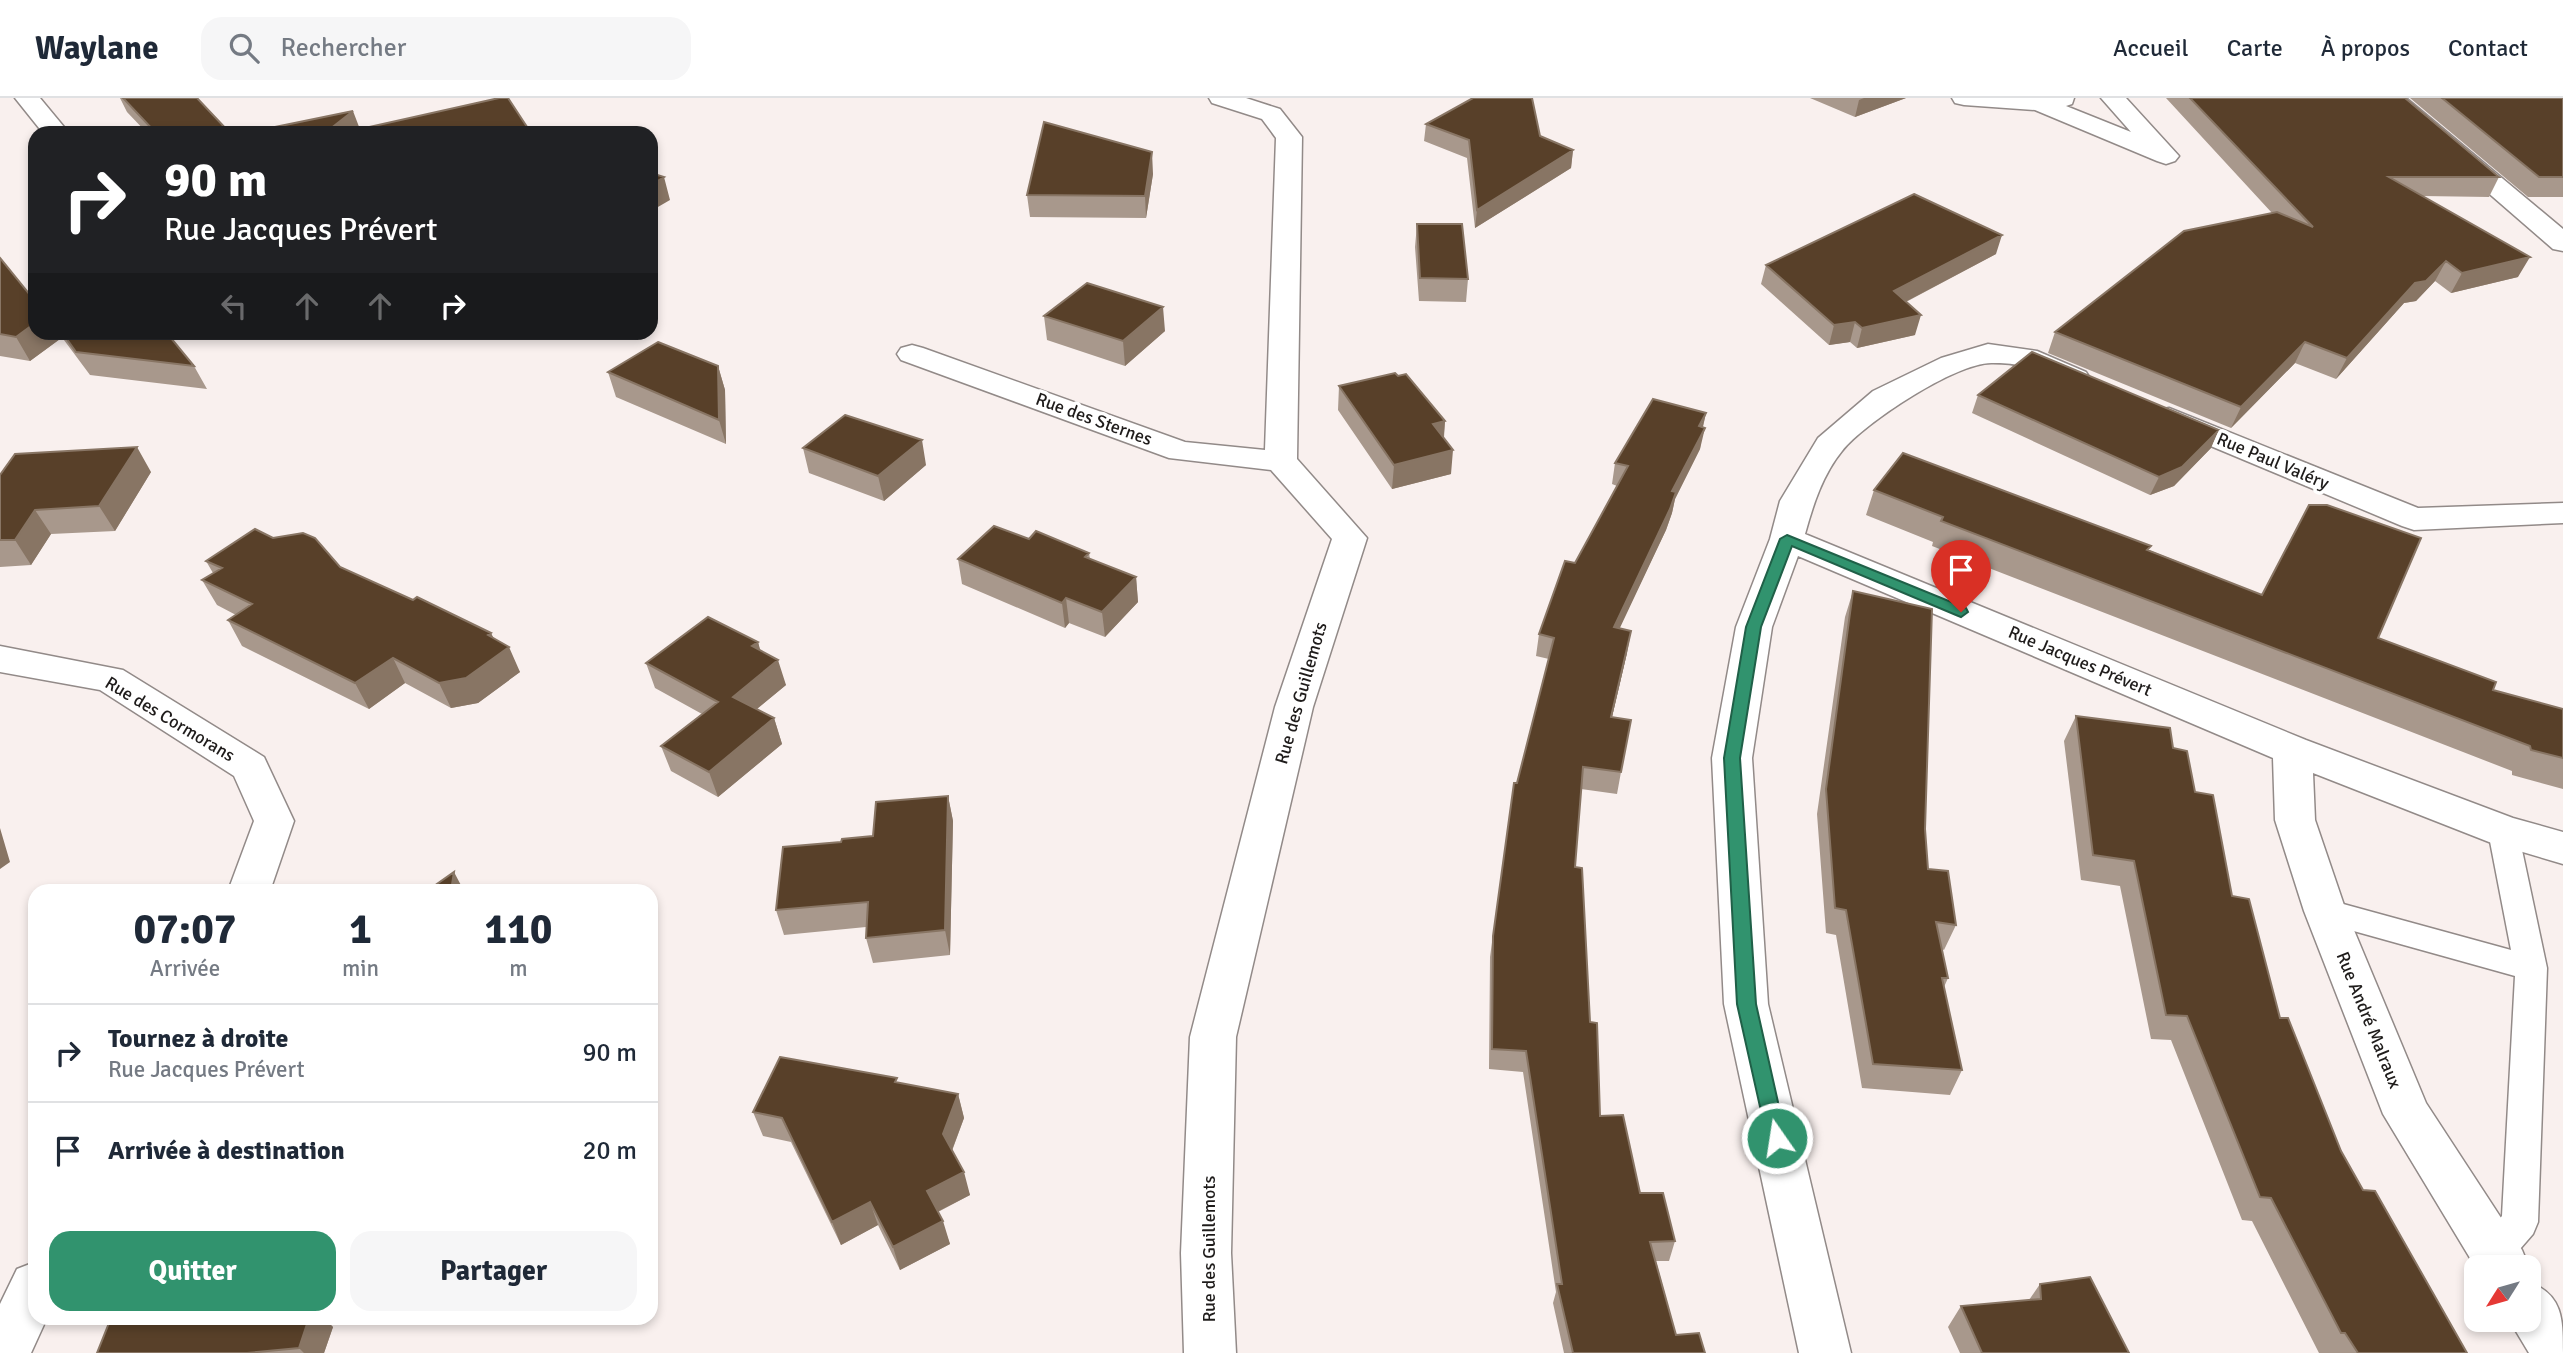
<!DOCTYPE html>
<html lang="fr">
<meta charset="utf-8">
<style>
body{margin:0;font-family:Signika,sans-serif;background:#f6f6f7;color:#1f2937;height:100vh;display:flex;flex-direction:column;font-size:26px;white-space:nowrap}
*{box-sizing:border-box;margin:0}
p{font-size:23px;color:#747a83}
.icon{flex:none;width:38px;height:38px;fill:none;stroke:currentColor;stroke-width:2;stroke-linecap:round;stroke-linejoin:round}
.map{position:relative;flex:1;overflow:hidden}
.side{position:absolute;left:28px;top:786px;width:630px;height:441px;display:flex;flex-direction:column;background:#fff;border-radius:21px;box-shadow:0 4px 10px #0003}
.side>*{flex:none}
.banner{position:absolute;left:28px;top:28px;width:630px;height:214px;border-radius:21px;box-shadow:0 4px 10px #0003;background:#202124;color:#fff;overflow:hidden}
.needle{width:46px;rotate:233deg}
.buttons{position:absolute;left:2464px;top:1157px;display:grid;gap:14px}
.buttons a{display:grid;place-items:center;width:77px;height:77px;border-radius:14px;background:#fff;box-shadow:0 4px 10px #0003;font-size:35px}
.pin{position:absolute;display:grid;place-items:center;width:60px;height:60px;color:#fff;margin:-72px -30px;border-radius:50% 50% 50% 0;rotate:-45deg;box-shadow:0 0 7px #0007}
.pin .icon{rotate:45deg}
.me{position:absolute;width:77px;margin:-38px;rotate:347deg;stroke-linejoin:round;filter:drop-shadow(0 0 5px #0008)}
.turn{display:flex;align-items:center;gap:24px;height:147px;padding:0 21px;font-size:32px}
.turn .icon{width:91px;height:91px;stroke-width:2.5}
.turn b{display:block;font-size:49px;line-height:60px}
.lanes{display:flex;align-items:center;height:66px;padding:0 21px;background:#0003;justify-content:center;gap:35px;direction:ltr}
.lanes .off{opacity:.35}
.eta{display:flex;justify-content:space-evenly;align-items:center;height:119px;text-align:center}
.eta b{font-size:42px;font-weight:700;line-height:49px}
.button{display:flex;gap:14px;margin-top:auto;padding:14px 21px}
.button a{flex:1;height:80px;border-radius:21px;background:#31936e;color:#fff;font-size:28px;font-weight:700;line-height:80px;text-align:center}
.button a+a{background:#f6f6f7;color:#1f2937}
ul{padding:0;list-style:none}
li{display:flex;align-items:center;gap:21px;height:98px;padding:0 21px;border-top:2px solid #e0e1e3}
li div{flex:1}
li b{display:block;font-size:26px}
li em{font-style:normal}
header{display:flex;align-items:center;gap:42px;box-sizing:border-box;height:98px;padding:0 35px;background:#fff;border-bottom:2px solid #e0e1e3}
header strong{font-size:33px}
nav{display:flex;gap:38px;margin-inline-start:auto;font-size:24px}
.search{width:490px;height:63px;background:#f6f6f7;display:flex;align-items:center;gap:18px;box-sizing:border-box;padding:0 24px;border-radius:21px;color:#747a83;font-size:26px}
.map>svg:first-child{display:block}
</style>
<header>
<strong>Waylane</strong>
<div class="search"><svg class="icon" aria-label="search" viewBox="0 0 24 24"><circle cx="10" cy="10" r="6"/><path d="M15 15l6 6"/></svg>Rechercher</div>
<nav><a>Accueil</a><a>Carte</a><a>À propos</a><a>Contact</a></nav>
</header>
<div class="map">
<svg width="2563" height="1255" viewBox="0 0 2563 1255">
<rect width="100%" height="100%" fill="#f9f0ee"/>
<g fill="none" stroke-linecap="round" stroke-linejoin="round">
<g stroke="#928a88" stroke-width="3">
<path id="service" d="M2503,722L2514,725L2518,733L2547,870L2538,1124L2533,1136L2507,1166L2499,1169L2481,1166L2476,1154L2481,1142L2502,1118L2515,878L2325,825L2314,822L2309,813L2314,804L2325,801L2511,852L2488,733L2492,725Z"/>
</g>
<g stroke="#928a88" stroke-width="3">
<path id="minor" d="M15,0H40L69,35H43Z
M1209,0H1246L1280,11L1302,39L1297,361L1367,440L1313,609L1236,939L1231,1155L1236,1255H1184L1181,1155L1190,939L1275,609L1332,441L1271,372L1169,360L901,262L897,256L901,250L912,247L923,250L1185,344L1265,352L1276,40L1262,21L1212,5Z
M1952,0H2074L2072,6L2066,8L2131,34L2101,0H2126L2179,58L2175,63L2166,66L2157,63L2035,12L1964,7L1955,5Z
M2379,0H2406L2563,131V153L2553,151Z
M1988,246L2037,253L2086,274L2090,280L2086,286C2061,293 2043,274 2020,268C2012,265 2002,265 1993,265C1958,263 1864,325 1842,353C1823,376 1813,407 1805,436L2306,642L2513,720L2563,734V766L2489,744L2313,675L2315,722L2346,813L2426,1005L2522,1152L2529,1169V1170H2476L2383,1016L2304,813L2275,722L2273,660L1798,458L1772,529L1752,660L1768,906L1851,1255H1799L1724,906L1712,660L1736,529L1770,441L1780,403L1818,340L1873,293L1941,260Z
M2169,310L2418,410L2563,405V425L2414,432L2402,428L2158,326L2153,319L2158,312Z
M0,548L123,572L264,659L294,723L270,793H228L254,723L234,678L100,592L0,574Z
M35,1164V1220H47L31,1255H0V1206L17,1171Z
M2529,1184C2563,1197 2563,1221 2563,1255H2529L2511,1225L2509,1222H2529Z"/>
</g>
<use href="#service" fill="#fff" fill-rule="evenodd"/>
<use href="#minor" fill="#fff" fill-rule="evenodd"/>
</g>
<path fill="#a8988c" d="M120,0H197L230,35H147L127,14Z
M1810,0H1906L1855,19Z
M2166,0H2405L2499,79L2489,99L2423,98L2518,179L2451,195L2435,183L2416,203L2404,205L2336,281L2295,265L2231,330L2048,255L2055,234L2272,115Z
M2410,0H2563V99H2528Z
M1426,26L1540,38L1573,52L1571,70L1475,130L1467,60L1424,43Z
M1153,76L1146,120L1030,119L1027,97Z
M1417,126L1468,181L1466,204L1419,203L1415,149Z
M1996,156L1906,204L1915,237L1857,250L1850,244L1829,247L1761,186L1766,167Z
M0,160L35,234H56L60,241L30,263L0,258Z
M1044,218L1165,233L1125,268L1047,242Z
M58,234H166L194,268L207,291L90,277Z
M718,268L725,292L726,346L616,299L608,274Z
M1339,288L1445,323L1444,340L1451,376L1392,391L1338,312Z
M1978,297L2211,350L2174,388L2150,397L1972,315Z
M1706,315L1703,329L1700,351L1675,401L1672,415L1666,432L1619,530L1627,555L1612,619L1621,674L1617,696L1581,691L1575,769L1590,924L1600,1018L1640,1095L1675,1143L1669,1163H1656L1676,1237L1705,1255H1564L1553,1205L1556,1194L1523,974L1489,971L1490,859L1514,685H1517L1549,561L1536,558L1539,536L1575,465L1617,388L1612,386L1615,365Z
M803,350L926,367L884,403L809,375Z
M151,374L115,433L51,436L31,467L0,469V377Z
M1874,392L2149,452L2262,497L2378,540L2493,592L2563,611V691L2512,677V673L1932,448L1933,444L1866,417Z
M1029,441L1089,455L1090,461L1136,479L1138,504L1105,539L1069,525L1065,530L962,486L958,461Z
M206,463L340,469L413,502L491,535L494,541L520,574L478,605L451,610L405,585L369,611L242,548L228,522L236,517L217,507L202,482L213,475Z
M1853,493L1925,731L1928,771L1956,827L1944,852L1942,851L1948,880L1944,889L1962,972L1950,997L1862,990L1836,837L1826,835L1817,716L1845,519Z
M758,544L760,553L786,587L757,611L774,620L782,646L718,699L671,673L661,648L702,616L655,590L646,565Z
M2076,618L2173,650L2195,694L2232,798L2280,920L2341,1053L2363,1092L2467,1255H2319L2252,1123L2242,1122L2171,942L2151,941L2120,788L2081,782L2064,643Z
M948,698L953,723L950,857L873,865L866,840V829L784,837L776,812L841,744L873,738Z
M898,985L958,996L964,1020L952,1053L970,1097L938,1114L950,1146L900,1172L878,1127L841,1147L791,1044L763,1038L753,1014Z
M2040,1186L2129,1255H1960L1948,1229L1961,1208L2029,1202Z
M111,1220H324L333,1229L324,1255H97Z"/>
<path fill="#887564" d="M1864,0H1906L1855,19L1859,2Z
M353,13L361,34L325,35Z
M1573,52L1571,70L1475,130L1477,112Z
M1152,54L1153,76L1146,120L1145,98Z
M664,79L670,102L651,113V87Z
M2002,137L1996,156L1888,213L1894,193Z
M2530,159L2518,179L2451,195L2462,175Z
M2446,163L2435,183L2416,203L2404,205L2336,281L2347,260L2415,185Z
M1163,209L1165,233L1125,268L1123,243Z
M1921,217L1915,237L1857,250L1862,230Z
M1855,224L1850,244L1829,247L1834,227Z
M35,225V234H56L60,241L30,263L16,239Z
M2305,244L2295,265L2231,330L2241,309Z
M718,268L725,292L726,346L719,322Z
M1706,315L1701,336L1705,330L1700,351L1675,401L1672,415L1666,432L1610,551L1614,529Z
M1445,323L1443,347L1433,326Z
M2219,332L2211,350L2174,388L2150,397L2159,379Z
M922,342L926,367L884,403L878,378Z
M137,349L151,374L115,433L99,408Z
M1453,352L1451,376L1392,391L1394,367Z
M35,412L51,436L31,467L15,442Z
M1136,479L1138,504L1105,539L1102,514Z
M1066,500L1069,525L1065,530L1062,505Z
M1631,533L1627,555L1607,640L1611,619Z
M491,535L500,555L509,549L520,574L478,605L451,610L439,585Z
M758,544L765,569L752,548Z
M393,560L405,585L369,611L355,585Z
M778,562L786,587L741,624L733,599Z
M774,620L782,646L718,699L709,674Z
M948,698L953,723L950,857L945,832Z
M0,730L10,764L0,771Z
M454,774L464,793H451Z
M958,996L964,1020L949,1060L943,1036Z
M964,1074L970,1097L933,1116L927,1093Z
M870,1104L878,1127L841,1147L832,1124Z
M943,1123L950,1146L900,1172L893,1149Z
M309,1220H324L333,1229L324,1255H304L299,1250Z"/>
<path fill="#584029" stroke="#887564" stroke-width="2" d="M123,0H197L230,35H156Z
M499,0H508L531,35H351L347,34Z
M1473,0H1532L1540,38L1573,52L1477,112L1469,42L1426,26Z
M2190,0H2405L2499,79H2389L2530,159L2462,175L2446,163L2426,183L2415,185L2347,260L2305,244L2241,309L2055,234L2184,133L2277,114L2313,129Z
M2442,0H2563V79H2539Z
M353,13L325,35H246Z
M1044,24L1152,54L1145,98L1027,97Z
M651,75L664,79L651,87Z
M1914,96L2002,137L1894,193L1921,217L1862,230L1855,224L1834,227L1766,167Z
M1417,126H1462L1468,181L1420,180Z
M0,160L35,203V225L16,239L0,236Z
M1087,185L1163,209L1123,243L1044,218Z
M62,234H166L194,268L76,254Z
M658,244L718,268L719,322L608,274Z
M2032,254L2219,332L2182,369L2159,379L1978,297Z
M1395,275L1398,278L1406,276L1445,323L1433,326L1453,352L1394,367L1339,288Z
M1653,301L1706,315L1699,328L1705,330L1672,393L1676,394L1670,411L1614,529L1631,533L1611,619L1631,622L1621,674L1583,669L1575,769L1582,770L1590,924L1597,925L1600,1018L1623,1017L1640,1095H1663L1675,1143L1650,1144L1676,1237L1699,1235L1705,1255H1573L1557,1186H1562L1526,953L1492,951L1493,838L1514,685H1517L1554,540L1539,536L1565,463L1575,465L1628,368L1615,365Z
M845,317L922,342L878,378L803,350Z
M137,349L99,408L35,412L15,442H0V377L15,356Z
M1903,355L2151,448L2147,452L2262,497L2309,407H2327L2421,440L2378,540L2496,584L2493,592L2563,611V660L2531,652L2530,648L1941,423L1943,419L1874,392Z
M994,428L1029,441L1036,433L1089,455L1085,459L1136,479L1102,514L1066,500L1062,505L958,461Z
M255,431L273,440L303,435L315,440L340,469L413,502L417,499L491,535L488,537L509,549L466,580L439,585L393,560L355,585L228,522L252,506L202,482L222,470L206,463Z
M1853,493L1932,511L1925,731L1928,771L1948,773L1956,827L1936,824L1948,880H1942L1962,972L1873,966L1846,812L1835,810L1826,691Z
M708,519L758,544L752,548L778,562L733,599L774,620L709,674L661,648L718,604L646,565Z
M2076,618L2170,630L2173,650L2187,653L2195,694L2213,697L2232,798L2249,801L2280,920H2288L2341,1053L2363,1092L2375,1093L2467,1255H2358L2345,1235H2341L2271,1100L2260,1099L2187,918L2166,917L2134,763L2093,757Z
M948,698L945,832L866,840L868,804L776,812L783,749L841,744L842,741L873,738L876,704Z
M454,774L451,793H427Z
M780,959L897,980L895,984L958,996L943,1036L964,1074L927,1093L943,1123L893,1149L870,1104L832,1124L782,1020L753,1014Z
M2090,1179L2129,1255H1982L1961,1208L2041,1201L2040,1186Z
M111,1220H309L299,1250L247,1255H97Z"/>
<path fill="#31936e" stroke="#206048" stroke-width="2" d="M1787,437L1966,510L1968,514L1961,519L1956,517L1792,448L1761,529L1740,660L1756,906L1786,1040L1784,1046L1777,1049L1770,1046L1767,1040L1737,906L1724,660L1746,529L1780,441Z"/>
<g text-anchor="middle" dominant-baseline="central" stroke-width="7" stroke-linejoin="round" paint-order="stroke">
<g font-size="18" fill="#1f1c1b" stroke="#fff">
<text transform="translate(1094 321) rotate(20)">Rue des Sternes</text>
<text transform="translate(2273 363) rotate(23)">Rue Paul Valéry</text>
<text transform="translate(2080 563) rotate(23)">Rue Jacques Prévert</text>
<text transform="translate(1301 595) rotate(-74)">Rue des Guillemots</text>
<text transform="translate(170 621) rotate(31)">Rue des Cormorans</text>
<text transform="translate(2369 922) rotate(68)">Rue André Malraux</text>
<text transform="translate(1209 1151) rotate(-90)">Rue des Guillemots</text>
</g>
</g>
</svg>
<div class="buttons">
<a><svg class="needle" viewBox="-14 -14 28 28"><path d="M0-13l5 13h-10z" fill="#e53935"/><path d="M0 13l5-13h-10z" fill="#747a83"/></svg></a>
</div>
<div class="pin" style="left:1961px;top:514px;background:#d93025"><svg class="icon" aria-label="arrive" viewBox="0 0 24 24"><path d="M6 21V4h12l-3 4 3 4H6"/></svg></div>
<svg class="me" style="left:1777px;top:1040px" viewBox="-20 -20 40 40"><circle r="17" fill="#31936e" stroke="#fff" stroke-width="3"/><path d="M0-11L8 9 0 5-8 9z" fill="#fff"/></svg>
<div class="banner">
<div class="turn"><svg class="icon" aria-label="right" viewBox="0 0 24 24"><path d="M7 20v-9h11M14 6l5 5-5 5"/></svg><div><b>90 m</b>Rue Jacques Prévert</div></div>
<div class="lanes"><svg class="icon off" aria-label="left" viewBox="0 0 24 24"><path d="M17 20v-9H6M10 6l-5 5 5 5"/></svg><svg class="icon off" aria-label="ahead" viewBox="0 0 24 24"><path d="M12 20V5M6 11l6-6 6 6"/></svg><svg class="icon off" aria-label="ahead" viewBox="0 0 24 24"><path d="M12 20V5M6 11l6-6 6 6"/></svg><svg class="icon" aria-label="right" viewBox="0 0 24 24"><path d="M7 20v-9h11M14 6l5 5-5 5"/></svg></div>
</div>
<section class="side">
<div class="eta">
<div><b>07:07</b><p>Arrivée</p></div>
<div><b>1</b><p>min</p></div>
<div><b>110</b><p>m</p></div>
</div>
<ul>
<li><svg class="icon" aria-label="right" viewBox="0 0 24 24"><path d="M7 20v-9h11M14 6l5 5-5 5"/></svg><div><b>Tournez à droite</b><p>Rue Jacques Prévert</p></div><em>90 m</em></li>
<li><svg class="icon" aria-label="arrive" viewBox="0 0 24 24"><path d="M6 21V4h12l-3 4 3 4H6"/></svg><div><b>Arrivée à destination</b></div><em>20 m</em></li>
</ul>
<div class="button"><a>Quitter</a><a>Partager</a></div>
</section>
</div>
